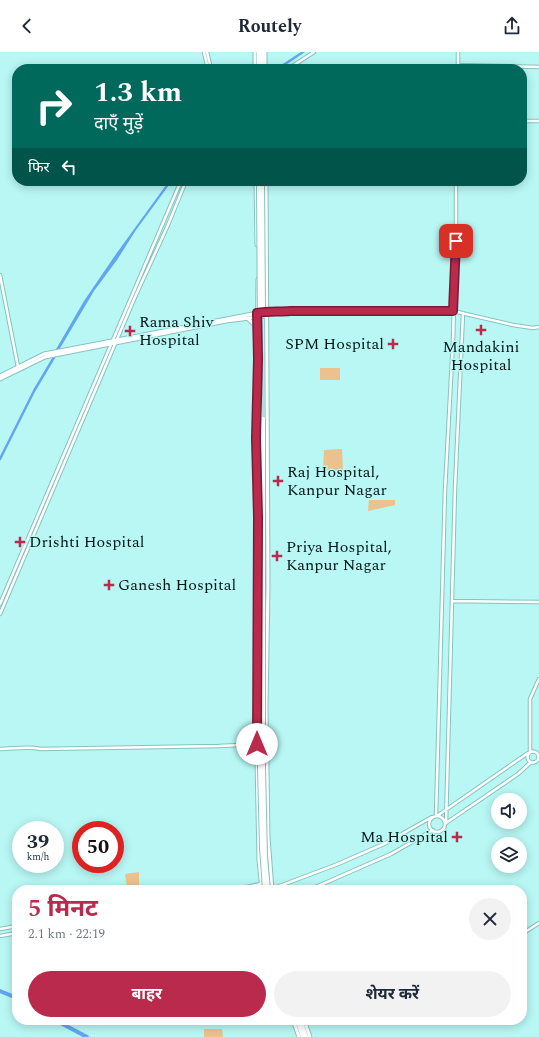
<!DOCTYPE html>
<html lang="hi">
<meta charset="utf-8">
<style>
body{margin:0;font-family:Spectral,"Noto Sans Devanagari",serif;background:#f2f2f3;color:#1f2937;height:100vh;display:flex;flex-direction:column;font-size:15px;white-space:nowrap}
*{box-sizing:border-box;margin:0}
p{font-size:13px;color:#747a83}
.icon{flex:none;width:22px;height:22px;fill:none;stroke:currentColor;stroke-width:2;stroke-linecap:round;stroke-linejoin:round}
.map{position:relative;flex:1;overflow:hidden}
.drawer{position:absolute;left:12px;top:833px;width:515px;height:140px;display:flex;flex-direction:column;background:#fff;border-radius:16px;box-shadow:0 2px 10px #0003}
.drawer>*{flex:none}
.banner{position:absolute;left:12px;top:12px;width:515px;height:122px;border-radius:16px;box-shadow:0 2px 10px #0003;background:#00695c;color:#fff;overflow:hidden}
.controls{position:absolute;left:491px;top:741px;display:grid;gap:8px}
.controls a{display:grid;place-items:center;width:36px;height:36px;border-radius:50%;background:#fff;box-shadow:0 2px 10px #0003;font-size:20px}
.speed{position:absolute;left:12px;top:769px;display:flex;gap:8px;font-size:20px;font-weight:700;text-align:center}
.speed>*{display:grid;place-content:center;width:52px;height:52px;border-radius:50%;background:#fff;box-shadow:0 2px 10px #0003;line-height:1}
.speed small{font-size:10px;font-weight:400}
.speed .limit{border:6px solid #d22;background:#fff;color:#111}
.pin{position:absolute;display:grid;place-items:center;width:34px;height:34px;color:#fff;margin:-17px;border-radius:8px;box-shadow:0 2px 6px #0006}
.me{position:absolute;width:44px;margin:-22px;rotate:0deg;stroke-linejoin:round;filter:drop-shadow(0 0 3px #0008)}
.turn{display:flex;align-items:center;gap:14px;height:84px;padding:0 16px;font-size:18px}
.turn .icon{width:52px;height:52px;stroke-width:2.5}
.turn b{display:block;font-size:28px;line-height:34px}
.then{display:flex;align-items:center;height:38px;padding:0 16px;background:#0003;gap:8px;font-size:15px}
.round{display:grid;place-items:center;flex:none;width:42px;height:42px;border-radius:21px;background:#f2f2f3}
.head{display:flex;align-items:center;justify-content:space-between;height:68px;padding:0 16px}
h1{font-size:24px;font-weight:700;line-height:30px;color:#ba2a4d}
.action{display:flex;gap:8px;margin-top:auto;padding:8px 16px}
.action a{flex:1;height:46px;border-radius:24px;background:#ba2a4d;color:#fff;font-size:16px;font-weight:700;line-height:46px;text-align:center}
.action a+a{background:#f2f2f3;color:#1f2937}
header{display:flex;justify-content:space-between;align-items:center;height:52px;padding:0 16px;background:#fff;font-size:18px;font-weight:700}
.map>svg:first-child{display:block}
</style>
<header><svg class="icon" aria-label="back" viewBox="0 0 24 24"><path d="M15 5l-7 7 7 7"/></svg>Routely<svg class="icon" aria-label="share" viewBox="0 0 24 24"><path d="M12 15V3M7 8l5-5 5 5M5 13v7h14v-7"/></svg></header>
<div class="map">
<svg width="539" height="985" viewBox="0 0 539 985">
<rect width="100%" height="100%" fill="#b8f7f4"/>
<path fill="#ebc18d" d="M320,316H340V328H320Z
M342,397L343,418H323L324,398Z
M369,448H395V453L368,459Z
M139,820V833L127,835L125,822Z
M204,977H222L223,985H204Z"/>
<path fill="#63a6f0" d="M301,0H305L280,17H275Z
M169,129H172L136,178L117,208L94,239L59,298L55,299L84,249L116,202Z"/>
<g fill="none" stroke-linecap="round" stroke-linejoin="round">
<path stroke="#63a6f0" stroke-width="2.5" d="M0,407L34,339L56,302"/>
<path stroke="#63a6f0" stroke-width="4" d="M0,939L17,946
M55,968L87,985"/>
<g stroke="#85c3c0" stroke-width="4.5">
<path id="minor" d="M204,0L208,17
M207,0L211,17
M458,0V17
M458,13L539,15
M288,17L314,0
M522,69H539
M0,223L18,315
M266,259L274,260L290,259H453L513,273L533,276L539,275
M452,549L539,550
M0,552L181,129
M0,562L135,245L168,173L186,129
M0,697C12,697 30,694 40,697L219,694L259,692
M527.5 705a5.5 5.5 0 1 1 11 0a5.5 5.5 0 1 1-11 0Z
M530,700V647L539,627
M436,764L445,438L453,289L456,179V129
M437,764L528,701
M429 772a8 8 0 1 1 16 0a8 8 0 1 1-16 0Z
M446,771L455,436L463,261
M446,771L518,722L531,710
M272,835H277L338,812L386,791L432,765
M231,838L261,832
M309,838L391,802L433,778
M0,877L17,874
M522,882L539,871
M0,884L17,881"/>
</g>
<g stroke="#85c3c0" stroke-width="5">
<path id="major" d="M255,17V0
M265,17V0
M256,129L257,193
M266,129L268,534L266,655L268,785L272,838
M258,227L256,399L258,465L257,707L259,808L262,838
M248,267L257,275
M0,324L44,302L258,261
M0,327L45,305L226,269L266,264
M293,968L299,985
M304,968L310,985"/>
</g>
<g stroke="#85c3c0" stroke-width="6">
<path id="highway" d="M259,17V0
M262,17V0
M297,968L303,985
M300,968L306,985"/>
</g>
<use href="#minor" stroke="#fff" stroke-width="2.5"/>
<use href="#major" stroke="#fff" stroke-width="3"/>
<use href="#highway" stroke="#fff" stroke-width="4"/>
<g stroke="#85c3c0" stroke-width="6" stroke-linecap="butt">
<path id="highway-bridge" d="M259,129L261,455L260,716L262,795L265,838
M262,129L263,259
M263,367V715L265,805L268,838"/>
</g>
<use href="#highway-bridge" stroke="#fff" stroke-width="4"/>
</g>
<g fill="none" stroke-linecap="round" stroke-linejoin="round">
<g stroke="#791b32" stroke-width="10">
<path id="route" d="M257,692L258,465L256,386L258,307L257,261C268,259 279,260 290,259H453L456,189"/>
</g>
<use href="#route" stroke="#ba2a4d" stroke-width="7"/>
</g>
<g fill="#ba2a4d" stroke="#b8f7f4" stroke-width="1.5">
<path d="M479 272h4v4h4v4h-4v4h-4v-4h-4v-4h4z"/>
<path d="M128 273h4v4h4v4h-4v4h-4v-4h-4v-4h4z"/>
<path d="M391 286h4v4h4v4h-4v4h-4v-4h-4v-4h4z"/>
<path d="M276 423h4v4h4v4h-4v4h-4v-4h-4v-4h4z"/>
<path d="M18 484h4v4h4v4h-4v4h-4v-4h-4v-4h4z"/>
<path d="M275 498h4v4h4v4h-4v4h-4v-4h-4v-4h4z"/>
<path d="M107 527h4v4h4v4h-4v4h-4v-4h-4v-4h4z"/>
<path d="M455 779h4v4h4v4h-4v4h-4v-4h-4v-4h4z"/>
</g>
<g text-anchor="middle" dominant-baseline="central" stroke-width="3" stroke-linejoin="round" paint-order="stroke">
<g font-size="16" fill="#001616" stroke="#b8f7f4" text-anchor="start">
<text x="139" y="270">Rama Shiv<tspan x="139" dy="18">Hospital</tspan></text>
<text x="384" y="292" text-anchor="end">SPM Hospital</text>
<text x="481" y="295" text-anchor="middle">Mandakini<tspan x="481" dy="18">Hospital</tspan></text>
<text x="287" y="420">Raj Hospital,<tspan x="287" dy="18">Kanpur Nagar</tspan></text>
<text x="29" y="490">Drishti Hospital</text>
<text x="286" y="495">Priya Hospital,<tspan x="286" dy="18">Kanpur Nagar</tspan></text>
<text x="118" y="533">Ganesh Hospital</text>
<text x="448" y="785" text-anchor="end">Ma Hospital</text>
</g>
</g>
</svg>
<div class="controls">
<a><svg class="icon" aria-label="sound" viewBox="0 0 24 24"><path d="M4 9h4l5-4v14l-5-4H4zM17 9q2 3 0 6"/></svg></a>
<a><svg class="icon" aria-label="layers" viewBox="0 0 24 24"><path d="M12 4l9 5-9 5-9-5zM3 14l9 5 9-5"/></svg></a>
</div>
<div class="speed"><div>39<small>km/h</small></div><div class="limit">50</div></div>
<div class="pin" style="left:456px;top:189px;background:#d93025"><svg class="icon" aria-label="arrive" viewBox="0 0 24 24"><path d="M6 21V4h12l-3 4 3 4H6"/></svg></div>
<svg class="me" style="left:257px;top:692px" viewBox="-20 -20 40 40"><circle r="19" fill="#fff"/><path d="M0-13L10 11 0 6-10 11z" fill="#ba2a4d"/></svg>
<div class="banner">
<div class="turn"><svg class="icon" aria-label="right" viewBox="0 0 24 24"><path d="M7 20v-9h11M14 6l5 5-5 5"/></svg><div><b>1.3 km</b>दाएँ मुड़ें</div></div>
<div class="then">फिर<svg class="icon" aria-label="left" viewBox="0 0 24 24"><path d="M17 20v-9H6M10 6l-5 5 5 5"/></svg></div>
</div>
<section class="drawer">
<div class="head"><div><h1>5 मिनट</h1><p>2.1 km · 22:19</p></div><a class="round"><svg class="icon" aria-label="close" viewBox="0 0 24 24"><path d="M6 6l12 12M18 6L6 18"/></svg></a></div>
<div class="action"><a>बाहर</a><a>शेयर करें</a></div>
</section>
</div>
